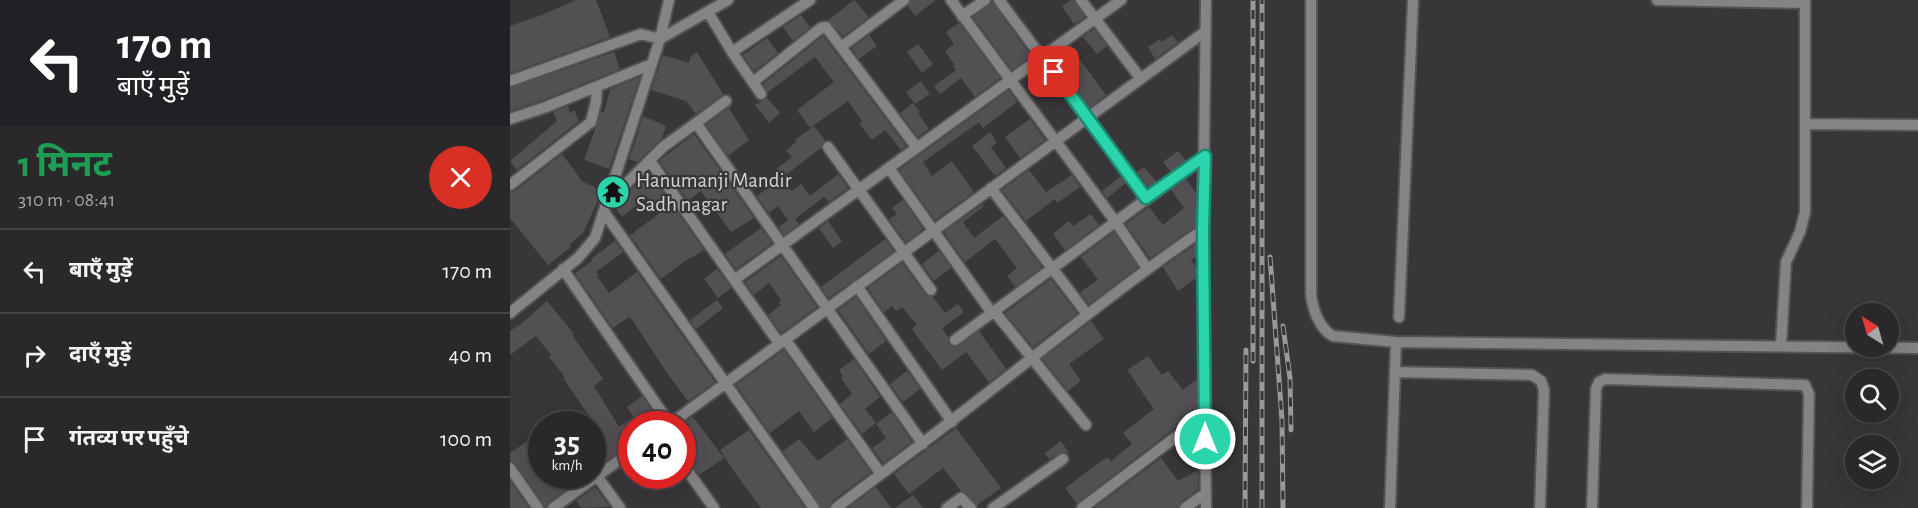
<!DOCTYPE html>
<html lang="hi">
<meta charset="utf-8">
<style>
body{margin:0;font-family:"Alegreya Sans","Noto Sans Devanagari",sans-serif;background:#323032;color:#f1f3f6;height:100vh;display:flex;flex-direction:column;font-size:22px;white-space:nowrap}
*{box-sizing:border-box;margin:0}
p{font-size:20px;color:#a5a6a8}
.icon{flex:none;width:33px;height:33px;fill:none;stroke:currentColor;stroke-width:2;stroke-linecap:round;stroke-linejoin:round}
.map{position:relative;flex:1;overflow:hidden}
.details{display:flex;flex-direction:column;background:#2a282a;width:510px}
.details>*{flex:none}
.banner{background:#202124;color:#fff;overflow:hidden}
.needle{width:39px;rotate:323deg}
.buttons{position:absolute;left:1335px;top:303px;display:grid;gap:12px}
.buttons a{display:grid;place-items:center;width:54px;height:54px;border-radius:50%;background:#2a282a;box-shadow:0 6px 24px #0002,0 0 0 2px #464447;font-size:30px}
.speed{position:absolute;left:18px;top:411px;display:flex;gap:12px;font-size:30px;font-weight:700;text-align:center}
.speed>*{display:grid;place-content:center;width:78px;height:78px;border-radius:50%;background:#2a282a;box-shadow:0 6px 24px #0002,0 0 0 2px #464447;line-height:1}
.speed small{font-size:15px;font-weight:400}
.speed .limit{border:9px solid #d22;background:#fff;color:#111}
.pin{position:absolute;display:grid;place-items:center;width:51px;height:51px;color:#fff;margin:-26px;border-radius:12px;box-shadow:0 3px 9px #0006}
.me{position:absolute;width:66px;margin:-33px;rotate:0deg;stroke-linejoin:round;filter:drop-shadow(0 0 4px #0008)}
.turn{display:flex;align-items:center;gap:21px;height:126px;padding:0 18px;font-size:27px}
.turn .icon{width:78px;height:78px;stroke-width:2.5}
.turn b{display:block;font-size:42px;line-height:51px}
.round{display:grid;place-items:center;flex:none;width:63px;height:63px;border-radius:32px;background:#323032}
.headline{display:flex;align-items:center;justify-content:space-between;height:102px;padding:0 18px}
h1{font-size:36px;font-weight:700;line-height:45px;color:#1e9e55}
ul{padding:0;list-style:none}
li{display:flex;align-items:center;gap:18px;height:84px;padding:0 18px;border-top:2px solid #464447}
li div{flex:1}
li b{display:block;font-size:22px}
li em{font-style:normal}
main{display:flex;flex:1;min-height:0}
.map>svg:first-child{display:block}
</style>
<main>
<section class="details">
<div class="banner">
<div class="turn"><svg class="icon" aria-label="left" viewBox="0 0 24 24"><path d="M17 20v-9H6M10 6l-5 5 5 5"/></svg><div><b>170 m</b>बाएँ मुड़ें</div></div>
</div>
<div class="headline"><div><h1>1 मिनट</h1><p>310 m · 08:41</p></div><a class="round" style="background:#d93025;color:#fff"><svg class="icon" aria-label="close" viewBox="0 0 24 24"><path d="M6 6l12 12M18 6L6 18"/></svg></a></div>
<ul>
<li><svg class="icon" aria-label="left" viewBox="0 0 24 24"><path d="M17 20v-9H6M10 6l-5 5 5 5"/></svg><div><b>बाएँ मुड़ें</b></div><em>170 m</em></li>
<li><svg class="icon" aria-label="right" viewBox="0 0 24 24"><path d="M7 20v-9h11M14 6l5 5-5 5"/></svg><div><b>दाएँ मुड़ें</b></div><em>40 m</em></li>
<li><svg class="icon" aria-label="arrive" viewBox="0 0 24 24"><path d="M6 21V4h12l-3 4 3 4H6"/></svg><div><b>गंतव्य पर पहुँचे</b></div><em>100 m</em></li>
</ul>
</section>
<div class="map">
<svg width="1408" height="508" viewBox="0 0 1408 508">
<rect width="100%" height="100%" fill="#383638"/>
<path fill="#525053" d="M66,0H86L100,37L0,73V26L32,15Z
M344,0L359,17L333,36L318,20Z
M401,0H426L405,16L398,6Z
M561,0H564L575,17L564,24L552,6Z
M482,2L521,56L502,70L463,17Z
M291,15L300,27L283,41L273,27Z
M449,23L490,78L465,97L451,78L430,94L424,86L446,70L443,66L444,64L435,51L444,44L436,32Z
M584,29L597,46L587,54L573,37Z
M359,35L367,46L349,59L342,48Z
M662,35L668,42L645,59L638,47L650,39L652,42Z
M313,36L396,146L391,150L375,130L362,140L349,123L352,121L338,101L300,128L287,110L324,82L305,57L258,92L253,84Z
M257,38L268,53L244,71L233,55Z
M408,44L423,64L412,73L397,52Z
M560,46L596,95L579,108L542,59Z
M104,52L110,69L33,100L0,111V88Z
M187,52L213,94L186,114L176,101L141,90L153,55L179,63L181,56Z
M130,77L99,169L74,160L91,112H94L100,89Z
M411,81L420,94L405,104L396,92Z
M499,90L507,102L473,128L469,122L413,162L422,176L442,161L464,192L425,220L389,170Z
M257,98L270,113L259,123L245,105Z
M403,103L410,112L408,113L419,129L408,137L390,113Z
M58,106L60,113L64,110L69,121L7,170L0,161L47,121L43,112Z
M219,108L239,140L218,156L196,125Z
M133,116L156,126L152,138L127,162L119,159L129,131H128Z
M520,119L535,140L510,158L495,137Z
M304,126L315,140L311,148L273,177L267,168L282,157L276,151L286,142L285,140Z
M480,132L487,143L481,147L496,168L485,176L462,146Z
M184,134L244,218L221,232L191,191L178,201L149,161Z
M668,151L676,161L661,172L653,162Z
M52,154L70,178V180L92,191L73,233L59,245L61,247L38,265L0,218V192L5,191Z
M634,167L647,182L639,188L627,172Z
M519,170L536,192L562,175L570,187L547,203L545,199L516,221L492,190Z
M139,172L194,250L180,259L179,258L151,279L120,235L122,233L126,236L124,232L149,214L137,197L112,217L104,206Z
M328,174L338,188L319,202L314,197L285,219L289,224L274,235L269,227L278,220L268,206L259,213L247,196L271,178L281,191L291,184L300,196Z
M611,176L616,183L597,198L592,191Z
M676,179L686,193V226L640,258L616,224L639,207L653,225L674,208L661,190Z
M393,200L413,229L396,242L379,219L387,214L382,208Z
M473,204L474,206L453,222L464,238L493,216L532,267L505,287L497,276L507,268L485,239L455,262L434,232Z
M581,214L589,225L555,250L543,234L559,221L563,226Z
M318,221L332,241L323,248L309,228Z
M251,228L262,243L226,269L215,254Z
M604,232L628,267L579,304L570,292L588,280L571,257Z
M375,239L384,251L319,298L311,287Z
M105,241L113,252L86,272L89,275L87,276L99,293L127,272L205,382L178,401L157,373L123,321L119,317L103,328L65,273L82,261L81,259Z
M686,244V257L681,260L686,267V278L668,291L653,267Z
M429,251L441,268L424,281L412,264Z
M271,256L307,307L271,333L258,315L271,305L269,302L271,300L259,283L244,295L235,282Z
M392,263L415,294L423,297L435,313L448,304L454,312L432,328L438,337L439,345L443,347L449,346L469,331L496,369L479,382L456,352L432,370L406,335L402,328L407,325L392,307L386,311L382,306L374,312L358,288Z
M207,269L221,288L208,298L194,279Z
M541,279L567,313L523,347L495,313Z
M346,297L376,341L359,354L328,310Z
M207,300L213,308L186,329L180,320Z
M37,301L64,334L62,335L93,379L84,386L109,427L123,417L117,407L132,396L151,424H122V444L85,468L82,465V444L93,436L53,378L55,377L39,357L41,355L26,336L0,355V331L11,324Z
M581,321L594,339L559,364L571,381L558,391L532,359Z
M274,350L322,418L304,432L289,411L260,433L226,385Z
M638,356L652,375L658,371L673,390L687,379V415L674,421L567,503L555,488L597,457L601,461L622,444L613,433L644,409L617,370Z
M344,359L370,397L355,409L366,423L352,434L330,404L342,394L331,378L333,376L329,370Z
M397,371L410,389L393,402L380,384Z
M382,412L402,442L373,463L362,448L376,438L366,424Z
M183,417L214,458L189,475L178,459L172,456V424Z
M446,428L491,488L467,505L456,493L451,491L433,468L399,494L384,474Z
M239,430L295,508H251L230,480L210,450Z
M32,431V476H75L39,502L36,508L6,464L0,461V453Z
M289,439L308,461L337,439L361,472L321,502L319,508H311L273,451Z
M551,441L559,453L552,452L539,459L535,453Z
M651,458L668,481L688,470V489L671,502L668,508H584Z
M0,481L19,508H0Z
M85,487L100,507L72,508L66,501Z
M366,487L381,508H338Z
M403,495L413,508H385Z"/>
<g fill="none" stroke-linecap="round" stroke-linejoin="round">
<g stroke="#555356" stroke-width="14">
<path id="minor" d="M441,0L605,221L637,268
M489,0L637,198
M571,0L631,79
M801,0V293C802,307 809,329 823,336L886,342L1408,348
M1147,0L1295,3
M198,12L222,52L251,94
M452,16L475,0
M331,47L394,0
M222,52L300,0
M0,81L131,34L150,39L218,0
M243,82L311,28L316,27L407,148
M0,119L36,107L142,64
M186,123L216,101
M1295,124L1408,125
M318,147L421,290
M140,161L269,343
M379,168L482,313
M0,185L81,122L86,102L87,87
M481,188L577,314
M96,204L153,147L186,123L413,444
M94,212L304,508
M53,269L160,424
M224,280L611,0
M347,286L442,422
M484,311L576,425
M0,313L68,258L85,238L150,39L159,0
M889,317L903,0
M275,339L371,474L326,508
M445,340L695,156
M1271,345L1276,262L1290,232L1295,212V0
M885,372L1022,375L1031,381L1034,390L1030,508
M160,424L696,31
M172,463L204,508
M0,468L28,508
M371,474C480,395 581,306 693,230
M87,476L110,508
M43,508L122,451
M437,508L451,498L461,508
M483,508L553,459
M572,508L679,427L695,420
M675,508L696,493
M696,508L693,230L696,0
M880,508L886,342
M1082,508L1086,389L1089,382L1095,379L1295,385L1299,394L1297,508"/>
</g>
<use href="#minor" stroke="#868387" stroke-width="10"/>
<g stroke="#9a989a" stroke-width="5">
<path id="rail" d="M760,257L772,420L773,508
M773,326L780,378L781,430
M743,361V0
M735,508L736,350
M752,508V0"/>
</g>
<use href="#rail" stroke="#383638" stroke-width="3" stroke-dasharray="9" stroke-linecap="butt"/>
</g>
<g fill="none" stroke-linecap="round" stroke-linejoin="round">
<g stroke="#1c8a70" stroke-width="15">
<path id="route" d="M544,72L636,198L695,156L693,230L695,439"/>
</g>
<use href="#route" stroke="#2bd5ac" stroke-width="10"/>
</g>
<defs>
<g id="temple-disc" transform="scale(1.725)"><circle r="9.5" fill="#2bd5ac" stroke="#383638"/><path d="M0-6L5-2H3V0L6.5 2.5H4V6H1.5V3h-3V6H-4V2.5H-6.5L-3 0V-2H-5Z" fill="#111"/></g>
</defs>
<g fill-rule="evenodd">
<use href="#temple-disc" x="103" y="192"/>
</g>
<g text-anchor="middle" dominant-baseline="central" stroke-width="4.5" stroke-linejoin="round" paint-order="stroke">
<g font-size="21" fill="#d3d1d3" stroke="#383638" text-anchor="start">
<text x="126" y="180">Hanumanji Mandir<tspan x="126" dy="24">Sadh nagar</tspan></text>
</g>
</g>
</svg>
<div class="buttons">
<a><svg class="needle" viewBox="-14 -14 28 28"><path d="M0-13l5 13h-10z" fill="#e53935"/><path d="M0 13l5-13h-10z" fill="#a5a6a8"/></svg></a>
<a><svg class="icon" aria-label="search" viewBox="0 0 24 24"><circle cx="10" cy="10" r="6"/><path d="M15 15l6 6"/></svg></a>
<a><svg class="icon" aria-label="layers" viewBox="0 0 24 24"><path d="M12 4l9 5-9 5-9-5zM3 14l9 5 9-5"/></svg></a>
</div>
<div class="speed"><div>35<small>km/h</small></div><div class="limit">40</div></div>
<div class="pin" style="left:544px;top:72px;background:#d93025"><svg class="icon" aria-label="arrive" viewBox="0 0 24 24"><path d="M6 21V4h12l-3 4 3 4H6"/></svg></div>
<svg class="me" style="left:695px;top:439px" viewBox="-20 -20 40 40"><circle r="17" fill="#2bd5ac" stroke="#fff" stroke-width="3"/><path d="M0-11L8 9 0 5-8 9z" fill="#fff"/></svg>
</div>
</main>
